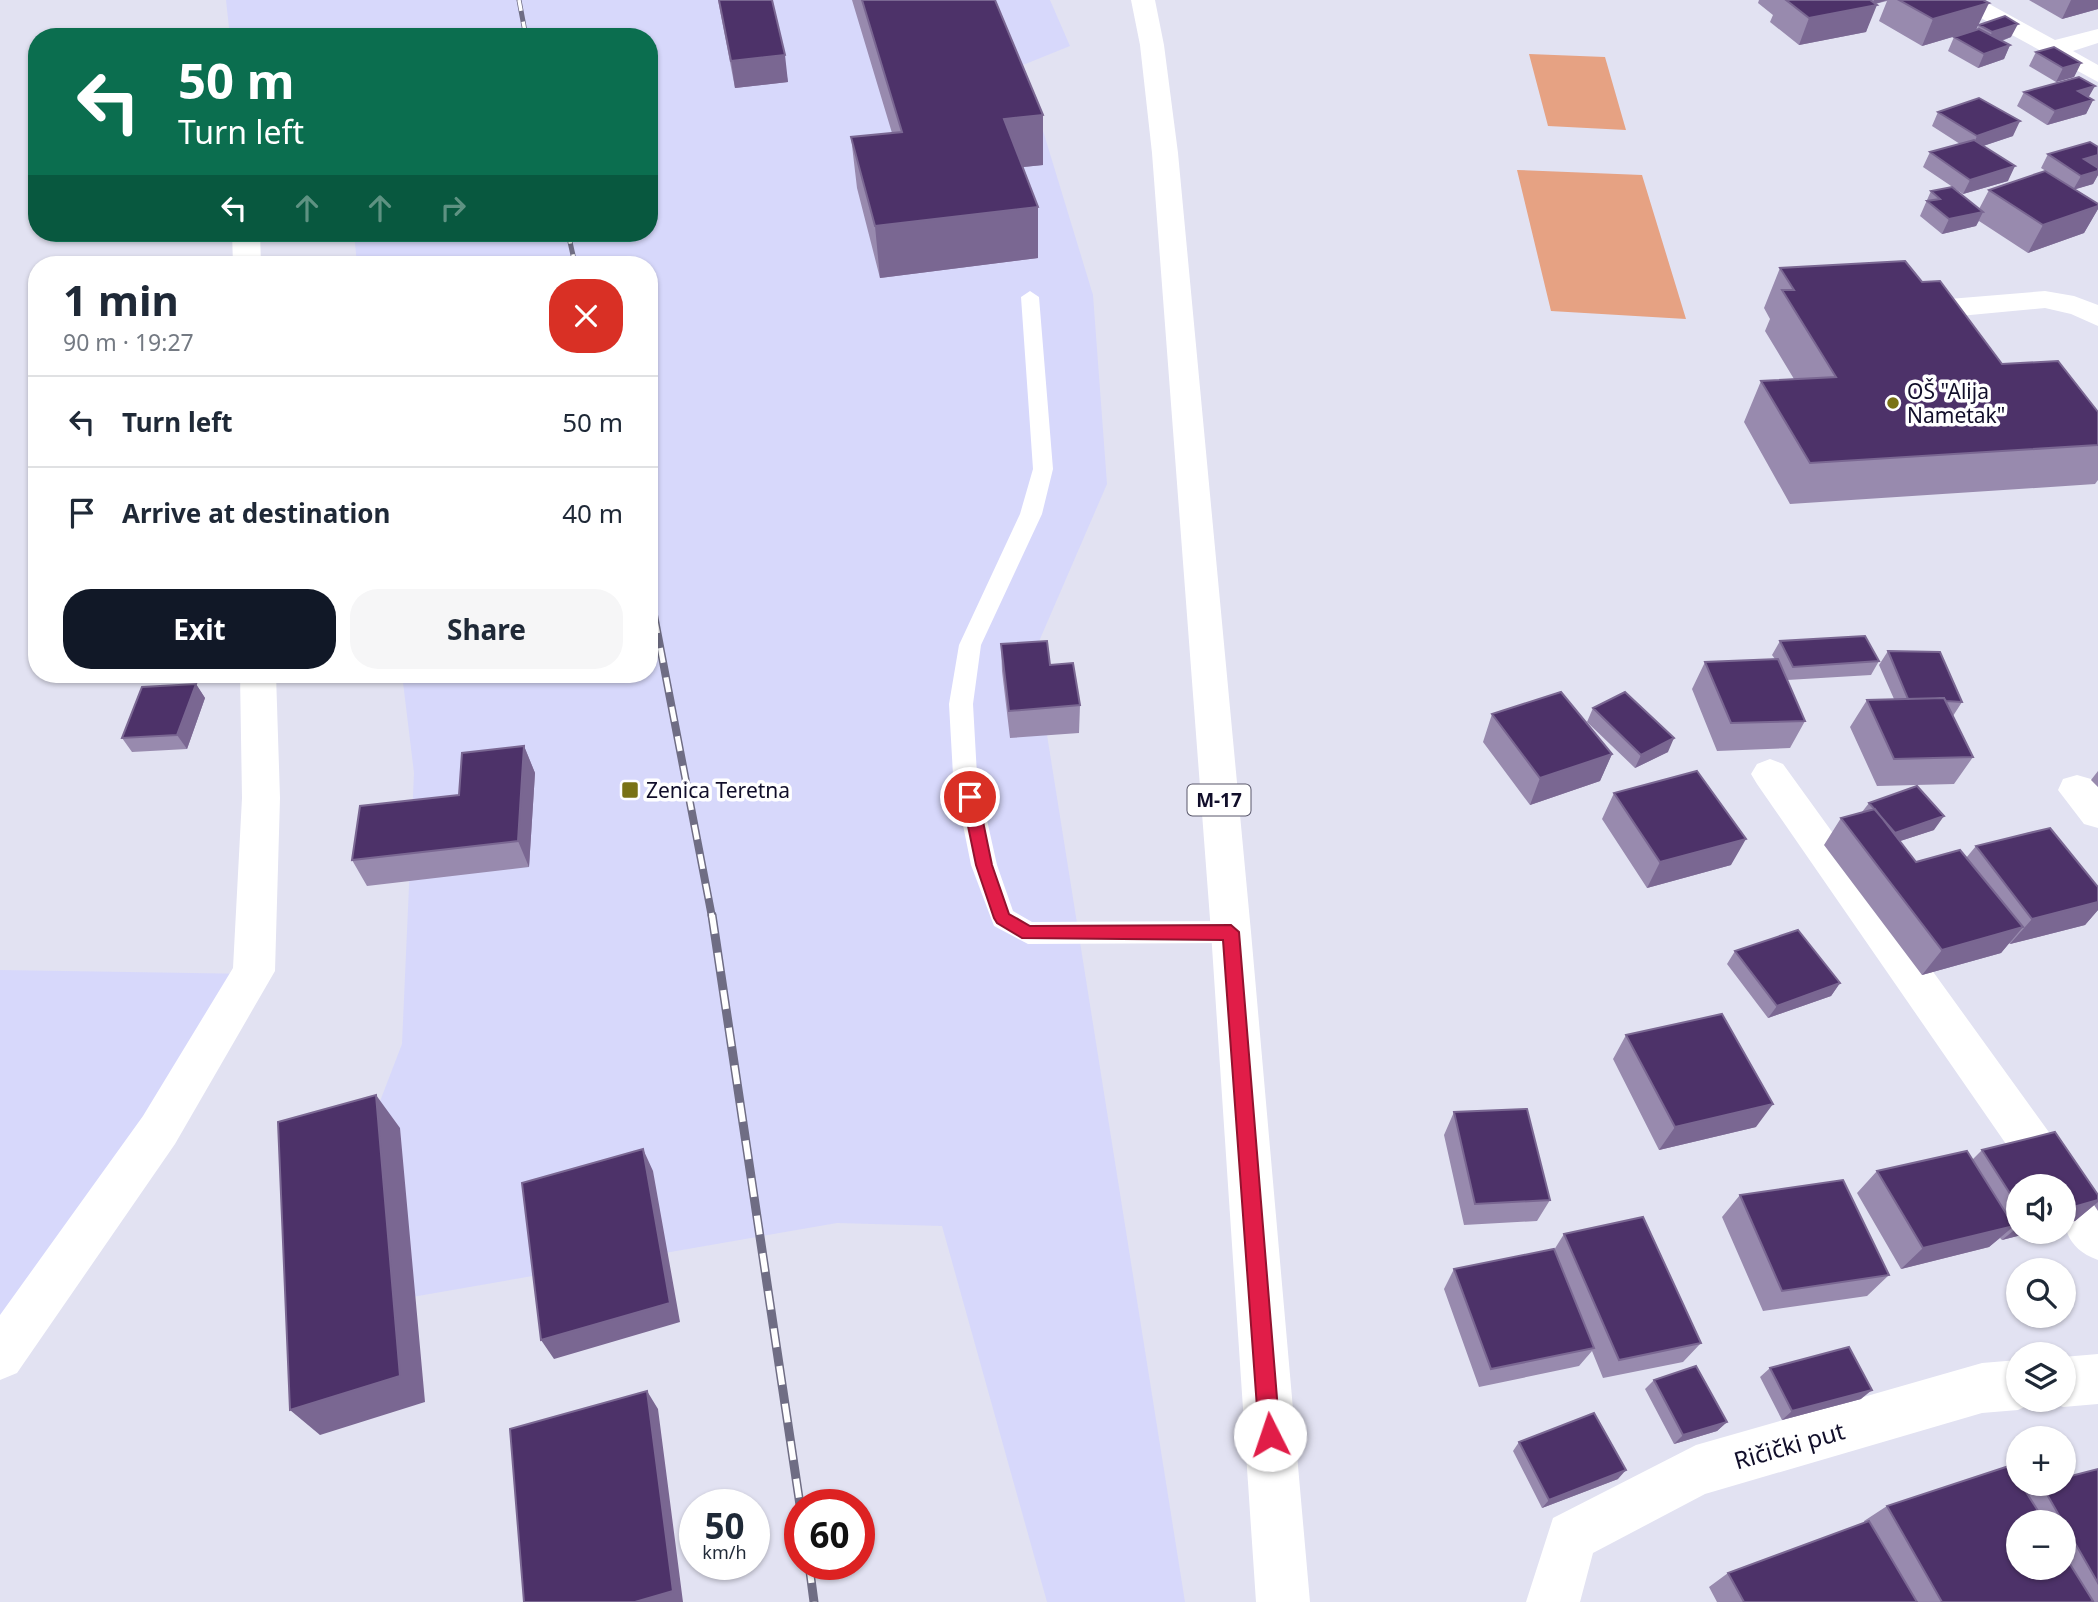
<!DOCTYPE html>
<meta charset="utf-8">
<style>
body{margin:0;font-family:"Noto Sans",sans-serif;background:#f6f6f7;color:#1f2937;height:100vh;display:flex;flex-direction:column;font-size:26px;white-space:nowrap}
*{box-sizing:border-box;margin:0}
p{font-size:23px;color:#747a83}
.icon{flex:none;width:38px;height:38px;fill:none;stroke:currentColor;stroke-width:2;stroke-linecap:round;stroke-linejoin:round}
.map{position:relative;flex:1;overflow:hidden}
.details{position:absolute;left:28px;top:256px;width:630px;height:427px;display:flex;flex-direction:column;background:#fff;border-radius:28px;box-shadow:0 2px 5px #0004}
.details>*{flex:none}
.guide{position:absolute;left:28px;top:28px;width:630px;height:214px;border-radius:28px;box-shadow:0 2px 5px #0004;background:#0b6e4f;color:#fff;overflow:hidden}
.buttons{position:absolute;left:2006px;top:1174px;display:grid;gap:14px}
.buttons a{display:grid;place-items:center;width:70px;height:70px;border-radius:50%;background:#fff;box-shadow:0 2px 5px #0004;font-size:35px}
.speed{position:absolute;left:679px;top:1489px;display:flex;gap:14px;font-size:35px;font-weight:700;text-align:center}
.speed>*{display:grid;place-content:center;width:91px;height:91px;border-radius:50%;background:#fff;box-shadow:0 2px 5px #0004;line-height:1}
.speed small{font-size:18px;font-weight:400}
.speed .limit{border:10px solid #d22;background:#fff;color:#111}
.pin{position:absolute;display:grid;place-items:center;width:60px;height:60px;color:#fff;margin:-30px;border:4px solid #fff;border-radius:50%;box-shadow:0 2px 7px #0007}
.me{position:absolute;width:77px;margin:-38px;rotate:356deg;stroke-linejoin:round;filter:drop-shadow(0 0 5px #0008)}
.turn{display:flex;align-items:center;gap:24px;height:147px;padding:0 35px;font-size:32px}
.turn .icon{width:91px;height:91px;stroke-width:2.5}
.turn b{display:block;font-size:49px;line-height:60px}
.lanes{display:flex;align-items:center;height:66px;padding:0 35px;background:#0003;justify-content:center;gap:35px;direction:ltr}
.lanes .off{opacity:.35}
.round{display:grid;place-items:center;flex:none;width:74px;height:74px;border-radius:28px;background:#f6f6f7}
.head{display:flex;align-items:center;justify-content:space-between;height:119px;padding:0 35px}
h1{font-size:42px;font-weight:700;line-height:52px}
.cta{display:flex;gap:14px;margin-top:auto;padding:14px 35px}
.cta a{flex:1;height:80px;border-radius:28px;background:#111827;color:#fff;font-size:28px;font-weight:700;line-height:80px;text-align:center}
.cta a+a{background:#f6f6f7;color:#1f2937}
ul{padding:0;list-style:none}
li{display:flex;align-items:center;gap:21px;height:91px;padding:0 35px;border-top:2px solid #e0e1e3}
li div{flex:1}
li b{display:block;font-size:26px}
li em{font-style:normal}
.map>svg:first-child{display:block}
</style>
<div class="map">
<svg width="2098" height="1602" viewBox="0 0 2098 1602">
<rect width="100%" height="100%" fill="#e2e2f2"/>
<path fill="#d7d8fb" d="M226,0H1050L1070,46L1023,65L1093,295L1107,484L1034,653L1185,1602H1047L942,1226L837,1223L297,1317L402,1044L414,773L402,674H649V264H357L354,233H649V37H230Z
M0,970L255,974L0,1362Z"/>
<path fill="#e6a283" d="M1529,54L1605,57L1626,130L1548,126Z
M1517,170L1642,175L1686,319L1551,311Z"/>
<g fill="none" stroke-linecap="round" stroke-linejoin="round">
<path fill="#fff" fill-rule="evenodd" d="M1030,291L1039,297L1053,469L1042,514L981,645L973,704L977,775L997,865L1013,911L1032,922L1231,921L1240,924L1244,932L1240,940L1231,943L1028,944L994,926L971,865L953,775L949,704L959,645L1020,514L1033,469L1021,297Z"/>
<path fill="#fff" fill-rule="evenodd" d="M1953,0H1982L2055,40L2098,29V43L2073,51L2098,65V82L1957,5Z
M232,233H260L261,264H233Z
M2045,291L2074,296L2098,305V326L2071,314L2045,308L1949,317L1939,314L1934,308L1939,302L1949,299Z
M240,674H276L280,798L275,971L175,1144L17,1373L0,1380V1315L143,1116L233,968L242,798Z
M1770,759L1783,764L2098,1200V1260C2061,1246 2063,1221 2063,1186H2035L1757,784L1751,774L1757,764Z
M2077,775L2091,779L2098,787V828L2084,824L2058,790L2063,779Z
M2098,1354V1404L2063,1407L2047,1400H2063V1357Z
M2018,1360V1400H2037L2035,1402L2018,1410L1982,1413L1705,1494L1593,1553L1580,1602H1526L1553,1518L1696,1445L1982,1363Z"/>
<path fill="#fff" fill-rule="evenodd" d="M1131,0H1155L1164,45L1178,153L1251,932L1310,1602H1256L1211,932L1152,153L1140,45Z"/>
<g stroke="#6f6d84" stroke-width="5">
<path id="rail-far2" d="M519,0L526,37
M568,233L575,264"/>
</g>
<g stroke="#6f6d84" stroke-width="8">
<path id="rail-far1" d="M649,589L712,917"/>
</g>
<g stroke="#6f6d84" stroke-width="9">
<path id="rail" d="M712,915L800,1505
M809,1564L814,1602"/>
</g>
<use href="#rail-far2" stroke="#fff" stroke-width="3.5" stroke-dasharray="11" stroke-linecap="butt"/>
<use href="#rail-far1" stroke="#fff" stroke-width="5" stroke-dasharray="15" stroke-linecap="butt"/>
<use href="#rail" stroke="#fff" stroke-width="6" stroke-dasharray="19" stroke-linecap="butt"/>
</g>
<path fill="#988aae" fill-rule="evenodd" d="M718,0H772L788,82L735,88Z
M852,0H995L1043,115V165L1023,167L1038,258L880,278L857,188L851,137L892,133Z
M1759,0H1983L1976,30L1922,46L1879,21L1887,1L1875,4L1866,32L1799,45L1770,22L1773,15L1758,3Z
M2029,0H2098V9L2062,19Z
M1979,25L2011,37L2002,41L2010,45L2004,59L1978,68L1948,51L1954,37L1976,30Z
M2036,52L2081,63L2074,77L2056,82L2029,66Z
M2024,92L2089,97L2093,100L2086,114L2047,125L2017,106Z
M1938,112L2013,136L1983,146L2008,181L1963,194L1923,167L1930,152L1960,144L1932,126Z
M2048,154L2098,168V175L2093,184L2075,189L2098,204V209L2084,233L2028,253L1979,221L1976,226L1942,234L1920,216L1931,191L1979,209L1989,190L2049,173L2041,168Z
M1780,268L1922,282L2002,364L2098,412V480L2095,484L1790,504L1744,422L1761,381L1794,379L1765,331L1770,319L1764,308Z
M1780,641L1879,661L1871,675L1787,680L1805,721L1790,748L1717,751L1692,689L1705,662L1775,659L1772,655Z
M1001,644L1050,665L1080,705L1079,733L1010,738L1002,671Z
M1888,651L1962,702L1953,716L1973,757L1954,784L1877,786L1850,727L1867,700L1894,699L1879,665Z
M196,684L205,698L187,749L132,752L122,738Z
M1593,708L1668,752L1635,768L1587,722Z
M1492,714L1612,754L1600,781L1530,805L1483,742Z
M524,746L535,773L529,867L367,886L352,860L459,795Z
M2098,771V787L2091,780Z
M1614,793L1731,865L1647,888L1602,819Z
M1869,803L1934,830L1900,841L1916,862L1966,858L1976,846L2098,887V910L2085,925L2010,944L2009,943L2001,953L1922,975L1824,845L1841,818L1862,812Z
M1735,951L1840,983L1831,996L1768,1018L1727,964Z
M1626,1035L1756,1127L1659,1150L1613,1059Z
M1454,1112L1550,1200L1537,1221L1464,1225L1444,1135Z
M1982,1150L2098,1195V1211L2094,1205L2075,1221L2063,1224V1186H2018V1232H2033L2002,1240L2000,1238L1989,1247L1901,1269L1857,1193L1877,1171L1972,1160Z
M1740,1195L1889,1275L1867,1296L1763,1311L1722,1217Z
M1564,1234L1701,1343L1683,1362L1603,1378L1592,1351L1579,1366L1479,1387L1444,1289L1454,1269L1554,1250Z
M1770,1368L1861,1399L1782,1420L1760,1377Z
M1654,1380L1727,1422L1717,1431L1674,1444L1645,1389Z
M1519,1442L1618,1479L1542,1508L1513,1451Z
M2098,1469V1602H1717L1709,1587L1728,1573L1864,1523V1521L1887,1506L2026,1492L2039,1484H2063ZM2018,1522H2063V1568Z"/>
<path fill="#7a6792" d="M1874,0H1887L1872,5Z
M2071,0H2098V9L2062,19Z
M1989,3L1976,30L1922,46L1933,19Z
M1877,5L1866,32L1799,45L1809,18Z
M2018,24L2011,37L1986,46L1992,32Z
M2010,45L2004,59L1978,68L1984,54Z
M785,55L788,82L735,88L731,61Z
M2081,63L2074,77L2056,82L2063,68Z
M2095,86L2087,100L2078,91Z
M2093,100L2086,114L2047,125L2055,111Z
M1043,115V165L1005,169L1004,119Z
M2020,121L2013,136L1971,150L1977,136Z
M2098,155V167L2077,174L2084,159Z
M2015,166L2008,181L1963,194L1970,180Z
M2098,171V175L2093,184L2073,190L2081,176Z
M2098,206V209L2084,233L2028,253L2043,225Z
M1038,207V258L880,278L875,226Z
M1983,212L1976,226L1942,234L1949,219Z
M196,684L205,698L187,749L177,735Z
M1674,738L1668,752L1635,768L1641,755Z
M524,746L535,773L529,867L518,841Z
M1612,754L1600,781L1530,805L1540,778Z
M1944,816L1934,830L1885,846L1895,833Z
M1746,839L1731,865L1647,888L1660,862Z
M2098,902V910L2085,925L2010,944L2032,919Z
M2023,927L2001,953L1922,975L1942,950Z
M1840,983L1831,996L1768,1018L1777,1006Z
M376,1095L400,1128L425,1402L320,1435L290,1410Z
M1773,1104L1756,1127L1659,1150L1675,1127Z
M643,1149L653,1171L680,1322L554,1359L541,1340Z
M2098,1200V1202L2075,1221L2063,1224V1210Z
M2014,1226L1989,1247L1901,1269L1923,1248Z
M2018,1227V1232H2033L2002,1240Z
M1872,1390L1861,1399L1782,1420L1792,1411Z
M647,1391L658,1409L683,1602H635Z
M1727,1422L1717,1431L1674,1444L1683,1435Z
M1626,1470L1618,1479L1542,1508L1549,1500Z"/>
<path fill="#4d3269" stroke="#7a6792" stroke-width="2" d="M719,0H772L785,55L731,61Z
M862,0H995L1043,115L1004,119L1038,207L875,226L851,137L902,132Z
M1786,0H1870L1877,5L1809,18Z
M1899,0H1983L1989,3L1933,19Z
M2005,16L2018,24L1992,32L1979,25Z
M1979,29L2010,45L1984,54L1954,37Z
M2054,47L2081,63L2063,68L2036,52Z
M2079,77L2095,86L2078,91L2093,100L2055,111L2024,92Z
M1979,98L2020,121L1977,136L1938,112Z
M1974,140L2015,166L1970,180L1930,152Z
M2090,142L2098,147V155L2084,159L2098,168V171L2081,176L2048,154Z
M2045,171L2098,204V206L2043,225L1989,190Z
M1952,187L1983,212L1949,219L1927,201L1940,199L1931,191Z
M1905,261L1922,282L1940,281L2002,364L2058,361L2098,412V445L1810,463L1761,381L1836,377L1782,290H1794L1780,268Z
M1865,636L1879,661L1793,667L1780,641Z
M1047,641L1050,665L1073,663L1080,705L1009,711L1001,644Z
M1888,651L1940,652L1962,702L1946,701L1944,698L1908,699Z
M1778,659L1805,721L1731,723L1705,662Z
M196,684L177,735L122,738L142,687Z
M1561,692L1612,754L1540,778L1492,714Z
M1625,692L1674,738L1641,755L1593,708Z
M1944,698L1973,757L1894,759L1867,700Z
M524,746L518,841L352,860L360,806L459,795L462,753Z
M1697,771L1746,839L1660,862L1614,793Z
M1917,786L1944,816L1895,833L1869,803Z
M1875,809L1916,862L1960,850L2023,927L1942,950L1841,818Z
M2050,828L2098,887V902L2032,919L1976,846Z
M1798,930L1840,983L1777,1006L1735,951Z
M1722,1014L1773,1104L1675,1127L1626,1035Z
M376,1095L400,1376L290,1410L278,1122Z
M1527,1109L1550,1200L1475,1204L1454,1112Z
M2055,1132L2098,1195V1200L2063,1210V1186H2018V1206L1982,1150Z
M643,1149L670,1303L541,1340L522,1183Z
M1967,1151L2014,1226L1923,1248L1877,1171Z
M1843,1180L1889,1275L1782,1291L1740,1195Z
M1643,1217L1701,1343L1619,1360L1564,1234Z
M1554,1249L1594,1348L1491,1369L1454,1269Z
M1849,1347L1872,1390L1792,1411L1770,1368Z
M1696,1366L1727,1422L1683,1435L1654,1380Z
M647,1391L673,1591L635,1602H524L510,1429Z
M1594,1413L1626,1470L1549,1500L1519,1442Z
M2009,1466L2018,1479V1484H2021L2045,1522H2018V1568H2063V1553L2093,1601L2090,1602H1942L1887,1506Z
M2098,1469V1583L2041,1484H2063V1478Z
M1869,1521L1917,1602H1744L1728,1573Z"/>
<path fill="#e11d48" stroke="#92132f" stroke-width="2" d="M970,791L978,797L992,865L1009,914L1030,926L1231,925L1239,932L1280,1435L1277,1442L1270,1445L1262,1442L1259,1435L1223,940L1022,938L997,923L994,918L976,865L962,797Z"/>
<g fill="#797214" stroke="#fff" stroke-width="2.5">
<circle cx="1893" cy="403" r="7"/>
<rect x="621" y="781" width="18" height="18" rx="3.5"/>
</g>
<g text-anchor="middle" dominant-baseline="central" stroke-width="7" stroke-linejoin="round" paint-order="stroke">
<rect fill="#fff" stroke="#58566a" stroke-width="2" x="1187.5" y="784.5" width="63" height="31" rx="5"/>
<g font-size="19" font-weight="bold" fill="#110e2a">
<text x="1219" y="800">M-17</text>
</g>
<g font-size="21" fill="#110e2a" stroke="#fff" text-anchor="start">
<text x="1907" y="391">OŠ "Alija<tspan x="1907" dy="24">Nametak"</tspan></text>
<text x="646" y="790">Zenica Teretna</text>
</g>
<g font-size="24" fill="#110e2a" stroke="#fff">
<text transform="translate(1789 1445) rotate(-16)">Ričički put</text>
</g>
</g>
</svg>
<div class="buttons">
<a><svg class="icon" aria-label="sound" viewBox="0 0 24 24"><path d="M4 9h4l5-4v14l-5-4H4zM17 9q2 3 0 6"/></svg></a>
<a><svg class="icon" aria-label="search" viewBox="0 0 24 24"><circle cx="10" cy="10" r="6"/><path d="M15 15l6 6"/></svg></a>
<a><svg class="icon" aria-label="layers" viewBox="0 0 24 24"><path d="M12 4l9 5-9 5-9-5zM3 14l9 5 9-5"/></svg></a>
<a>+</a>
<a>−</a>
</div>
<div class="speed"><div>50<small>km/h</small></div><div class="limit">60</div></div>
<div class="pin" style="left:970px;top:797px;background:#d93025"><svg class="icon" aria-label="arrive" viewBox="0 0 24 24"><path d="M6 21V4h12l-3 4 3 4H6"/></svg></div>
<svg class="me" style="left:1270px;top:1435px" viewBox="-20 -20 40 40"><circle r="19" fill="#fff"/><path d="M0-13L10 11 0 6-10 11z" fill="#e11d48"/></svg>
<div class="guide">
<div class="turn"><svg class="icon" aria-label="left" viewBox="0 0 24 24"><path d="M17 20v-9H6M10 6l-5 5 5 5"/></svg><div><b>50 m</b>Turn left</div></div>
<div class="lanes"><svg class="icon" aria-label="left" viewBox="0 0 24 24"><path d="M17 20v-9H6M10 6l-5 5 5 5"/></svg><svg class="icon off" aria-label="ahead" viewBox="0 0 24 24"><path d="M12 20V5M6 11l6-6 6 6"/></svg><svg class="icon off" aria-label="ahead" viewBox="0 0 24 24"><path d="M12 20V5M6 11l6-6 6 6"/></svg><svg class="icon off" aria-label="right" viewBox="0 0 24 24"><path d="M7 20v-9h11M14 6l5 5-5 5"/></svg></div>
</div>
<section class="details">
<div class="head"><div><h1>1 min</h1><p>90 m · 19:27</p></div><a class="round" style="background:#d93025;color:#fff"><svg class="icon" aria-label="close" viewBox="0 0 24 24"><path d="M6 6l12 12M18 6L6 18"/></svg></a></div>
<ul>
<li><svg class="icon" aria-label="left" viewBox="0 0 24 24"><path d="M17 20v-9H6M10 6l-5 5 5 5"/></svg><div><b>Turn left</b></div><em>50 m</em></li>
<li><svg class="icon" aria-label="arrive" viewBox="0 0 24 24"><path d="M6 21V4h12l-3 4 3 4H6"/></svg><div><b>Arrive at destination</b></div><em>40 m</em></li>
</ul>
<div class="cta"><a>Exit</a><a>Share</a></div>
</section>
</div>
